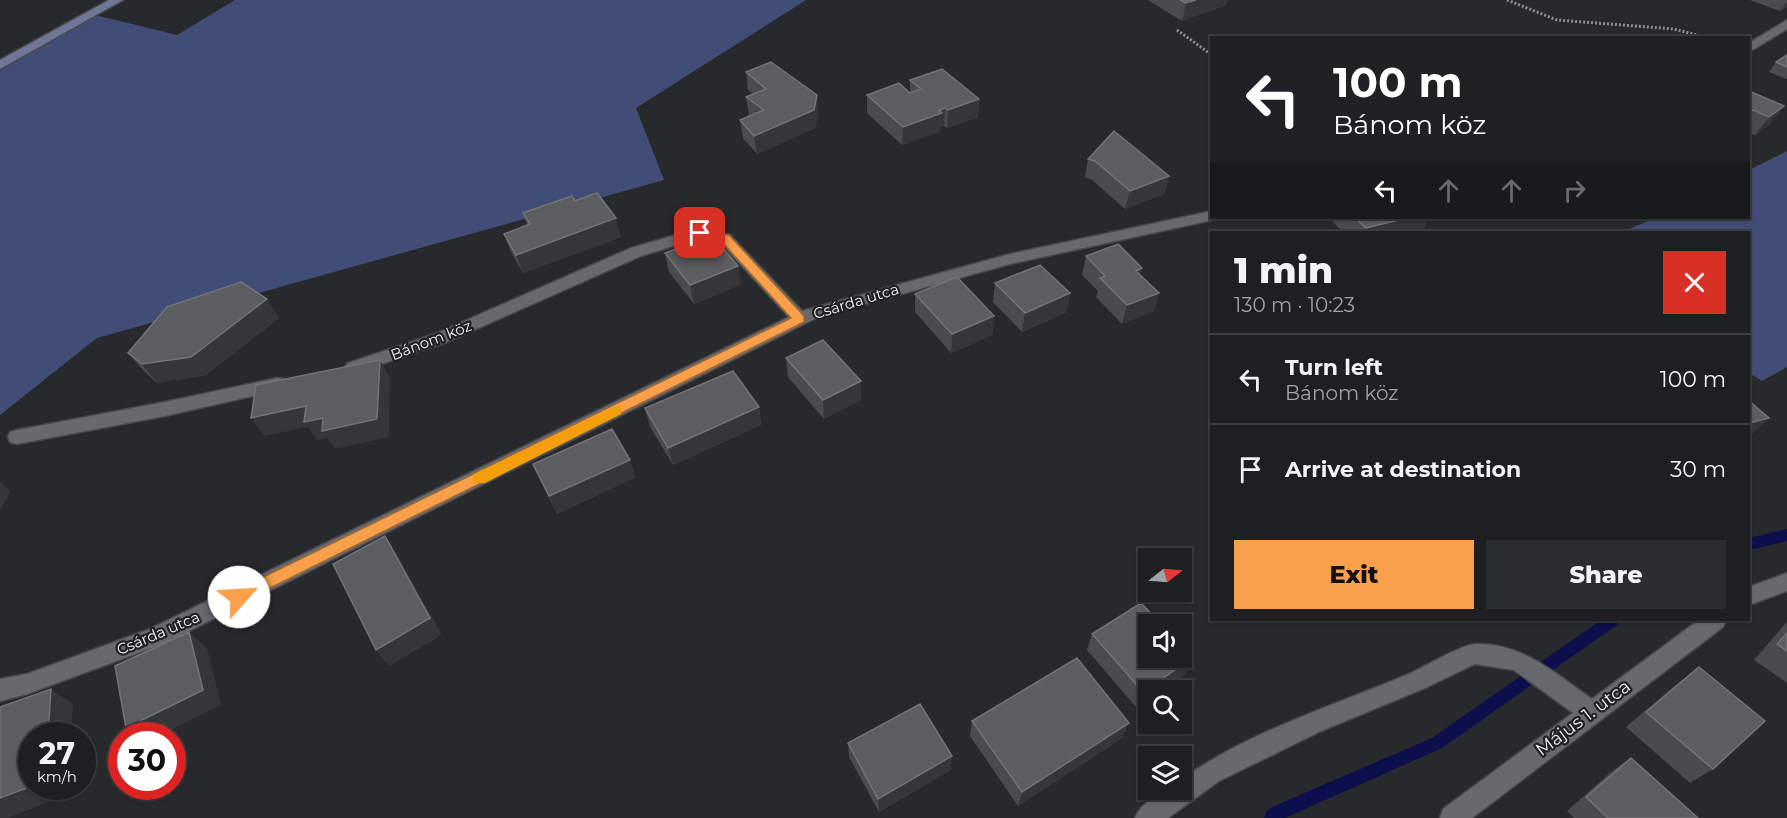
<!DOCTYPE html>
<meta charset="utf-8">
<style>
body{margin:0;font-family:Montserrat,sans-serif;background:#2b2c2f;color:#f1f3f6;height:100vh;display:flex;flex-direction:column;font-size:22px;white-space:nowrap}
*{box-sizing:border-box;margin:0}
p{font-size:20px;color:#a1a2a5}
.icon{flex:none;width:33px;height:33px;fill:none;stroke:currentColor;stroke-width:2;stroke-linecap:round;stroke-linejoin:round}
.map{position:relative;flex:1;overflow:hidden}
.panel{position:absolute;left:1210px;top:231px;width:540px;height:390px;display:flex;flex-direction:column;background:#1e1f22;border-radius:0px;box-shadow:0 2px 4px #0004,0 0 0 2px #3c3d40}
.panel>*{flex:none}
.top-card{position:absolute;left:1210px;top:36px;width:540px;height:183px;border-radius:0px;box-shadow:0 2px 4px #0004,0 0 0 2px #3c3d40;background:#202124;color:#fff;overflow:hidden}
.needle{width:39px;rotate:73deg}
.controls{position:absolute;left:1138px;top:548px;display:grid;gap:12px}
.controls a{display:grid;place-items:center;width:54px;height:54px;border-radius:0px;background:#1e1f22;box-shadow:0 2px 4px #0004,0 0 0 2px #3c3d40;font-size:30px}
.speed{position:absolute;left:18px;top:722px;display:flex;gap:12px;font-size:30px;font-weight:700;text-align:center}
.speed>*{display:grid;place-content:center;width:78px;height:78px;border-radius:50%;background:#1e1f22;box-shadow:0 2px 4px #0004,0 0 0 2px #3c3d40;line-height:1}
.speed small{font-size:15px;font-weight:400}
.speed .limit{border:9px solid #d22;background:#fff;color:#111}
.pin{position:absolute;display:grid;place-items:center;width:51px;height:51px;color:#fff;margin:-26px;border-radius:12px;box-shadow:0 3px 9px #0006}
.me{position:absolute;width:66px;margin:-33px;rotate:64deg;stroke-linejoin:round;filter:drop-shadow(0 0 4px #0008)}
.turn{display:flex;align-items:center;gap:21px;height:126px;padding:0 24px;font-size:27px}
.turn .icon{width:78px;height:78px;stroke-width:2.5}
.turn b{display:block;font-size:42px;line-height:51px}
.lanes{display:flex;align-items:center;height:57px;padding:0 24px;background:#0003;justify-content:center;gap:30px;direction:ltr}
.lanes .off{opacity:.35}
.round{display:grid;place-items:center;flex:none;width:63px;height:63px;border-radius:0px;background:#2b2c2f}
.summary{display:flex;align-items:center;justify-content:space-between;height:102px;padding:0 24px}
h1{font-size:36px;font-weight:800;line-height:45px}
.button{display:flex;gap:12px;margin-top:auto;padding:12px 24px}
.button a{flex:1;height:69px;border-radius:0px;background:#f8a04c;color:#111;font-size:24px;font-weight:800;line-height:69px;text-align:center}
.button a+a{background:#2b2c2f;color:#f1f3f6}
ul{padding:0;list-style:none}
li{display:flex;align-items:center;gap:18px;height:90px;padding:0 24px;border-top:2px solid #3c3d40}
li div{flex:1}
li b{display:block;font-size:22px}
li em{font-style:normal}
.map>svg:first-child{display:block}
</style>
<div class="map">
<svg width="1787" height="818" viewBox="0 0 1787 818">
<rect width="100%" height="100%" fill="#28292d"/>
<path fill="#414d77" d="M235,0H806L636,108L664,180L97,338L0,415V67L87,13L177,35Z
M1787,151V367L1762,381L1749,373V232H1623L1654,218H1749V170Z"/>
<g fill="none" stroke-linecap="round" stroke-linejoin="round">
<path fill="#0c0f4c" fill-rule="evenodd" d="M1787,529V541L1749,550V538Z
M1601,620H1619L1617,625L1442,748L1285,818H1264L1266,812L1272,807L1432,738Z"/>
<g stroke="#47474a" stroke-width="3">
<path id="street" d="M1787,20V29L1749,52V43Z
M1212,211V218H1218L1217,219L1010,264L818,317L165,643L27,694L0,701V679L27,674L150,629L789,317L720,242L700,238L641,256L447,342L354,373L348,371L345,367L348,363L435,334L631,248L700,228L730,235L802,311L1010,254Z
M277,378L283,379L286,384L283,389L165,416L17,444L10,442L8,437L10,432L17,430L165,402Z
M1787,573V591L1749,605V587Z
M1699,620H1726L1723,627L1472,818H1440L1443,809L1573,713L1514,670L1475,664L1425,688L1321,731L1219,781L1168,818H1135C1142,801 1164,789 1182,789V779C1250,731 1333,706 1409,674C1424,667 1461,645 1475,644C1521,642 1556,674 1592,699Z"/>
</g>
<g stroke="#47474a" stroke-width="3">
<path id="secondary" d="M109,0H123L0,69V60Z"/>
</g>
<path stroke="#8d8e91" stroke-width="3" stroke-dasharray="2 2" stroke-linecap="butt" d="M1507,0L1557,20L1674,29L1708,38
M1177,30L1212,55"/>
<use href="#street" fill="#68696e" fill-rule="evenodd"/>
<use href="#secondary" fill="#707796" fill-rule="evenodd"/>
</g>
<path fill="#4a4b4f" d="M1148,0H1227L1226,5L1182,21Z
M1750,0H1787V7L1780,11Z
M1787,55V79L1769,72L1776,62Z
M746,72L818,113L815,128L757,154L743,138L740,120L750,116L749,115L746,97L753,94L748,90Z
M910,80L979,99L978,117L947,128L944,126L941,127V131L902,145L867,113V95L910,92Z
M1749,91L1784,106L1770,124L1755,135L1749,133Z
M1088,159L1169,176L1164,194L1125,209L1092,180L1085,177Z
M575,201L621,237L523,273L511,252L504,234L527,225L523,213Z
M1334,218H1429L1423,230L1412,232H1343L1333,222Z
M665,253L738,266L741,284L694,304L669,272Z
M1086,256L1154,311L1122,324L1096,297L1098,291L1082,275Z
M995,283L1067,312L1022,332L993,302Z
M915,294L994,316L992,335L951,353L915,312Z
M279,318L206,375L157,383L144,371L128,353Z
M786,358L861,400L824,419L788,377Z
M759,407L761,425L673,465L650,427L645,408Z
M533,464L636,477L557,514Z
M1787,622V683L1754,660Z
M1092,634L1192,658L1185,674L1162,690H1149V699L1136,707L1087,650Z
M1699,667L1713,769L1690,783L1626,727L1678,683Z
M972,721L1122,738L1018,806L970,736Z
M848,743L951,770L879,812L849,757Z
M1631,758L1698,818H1574L1567,811L1611,772Z"/>
<path fill="#35363a" d="M1196,0H1227L1226,5L1182,21L1186,3Z
M1787,2V7L1780,11Z
M817,95L818,113L815,128L757,154L754,136Z
M979,99L978,117L947,128L948,110Z
M1784,106L1770,124L1755,135L1769,117Z
M945,108L944,126L941,127V131L902,145L903,127Z
M1169,176L1164,194L1125,209L1130,191Z
M616,218L621,237L523,273L516,255Z
M1407,218H1429L1423,230L1412,232H1364L1366,228Z
M738,266L741,284L694,304L690,285Z
M1142,268L1137,287L1136,271Z
M1070,293L1067,312L1022,332L1025,313Z
M1159,293L1154,311L1122,324L1127,305Z
M267,299L279,318L206,375L157,383L142,364Z
M994,316L992,335L951,353L952,334Z
M380,360L390,378L389,437L335,449L327,438L317,440L308,427L265,436L251,418L306,406L323,418Z
M861,381V400L824,419L823,400Z
M759,407L761,425L673,465L668,448Z
M1769,418L1750,436L1749,437V423Z
M630,460L636,477L557,514L549,496Z
M0,482L11,492L0,510Z
M385,536L397,554L442,635L389,666L376,650Z
M189,632L207,648L221,705L161,735H137L126,728Z
M1192,658L1185,674L1162,690H1149V699L1136,707L1143,692Z
M51,689L73,704L71,735H48Z
M1129,723L1122,738L1018,806L1022,792Z
M952,756L951,770L879,812L878,799Z
M32,786H69L68,794L8,818H0V798Z"/>
<path fill="#5b5d61" stroke="#737478" stroke-width="1.5" d="M1180,0H1196L1186,3Z
M1787,55V67L1776,62Z
M771,62L817,95L814,110L754,136L740,120L764,110L746,97L766,89L746,72Z
M942,69L979,99L948,110L945,108L939,110L942,113L903,127L867,95L899,83L910,93L921,89L910,80Z
M1749,91L1784,106L1769,117L1753,110L1749,113Z
M1114,131L1169,176L1130,191L1095,161L1088,159Z
M597,193L616,218L516,255L504,234L530,224L523,213L572,196L575,201Z
M1355,218H1407L1366,228Z
M712,235L738,266L690,285L665,253Z
M1118,244L1142,268L1136,271L1159,293L1127,305L1100,278L1105,276L1086,256Z
M1040,265L1070,293L1025,313L995,283Z
M957,277L994,316L952,334L915,294Z
M241,282L267,299L191,357L142,364L128,353L167,307Z
M823,340L861,381L823,400L786,358Z
M380,360L377,419L322,431L323,418L304,422L306,406L251,418L256,385Z
M733,371L759,407L668,448L645,408Z
M1749,401L1769,418L1749,423Z
M612,429L630,460L549,496L533,464Z
M385,536L430,618L376,650L333,564Z
M1141,603L1161,624H1149V657H1182V647L1192,658L1143,692L1092,634Z
M189,632L203,690L126,728L115,666Z
M1787,633V651L1777,644Z
M1077,658L1129,723L1022,792L972,721Z
M1699,667L1765,721L1713,769L1646,712Z
M51,689L48,735H32V786L0,798V707Z
M920,704L952,756L878,799L848,743Z
M1631,758L1698,818H1608L1586,797Z"/>
<path fill="#f8a04c" stroke="#a16831" stroke-width="1.5" d="M700,230L729,235L804,316V322L244,601H233L231,597L233,592L791,318L721,241L696,236V231Z"/>
<path fill="#f59e0b" d="M616,406L621,407V414L485,483H474L472,478L474,474Z"/>
<g text-anchor="middle" dominant-baseline="central" stroke-width="4.5" stroke-linejoin="round" paint-order="stroke">
<g font-size="15" fill="#f0f0f3" stroke="#1f2023">
<text transform="translate(856 301) rotate(-17)">Csárda utca</text>
<text transform="translate(431 340) rotate(-21)">Bánom köz</text>
<text transform="translate(158 633) rotate(-23)">Csárda utca</text>
</g>
<g font-size="18" fill="#f0f0f3" stroke="#1f2023">
<text transform="translate(1583 718) rotate(-37)">Május 1. utca</text>
</g>
</g>
</svg>
<div class="controls">
<a><svg class="needle" viewBox="-14 -14 28 28"><path d="M0-13l5 13h-10z" fill="#e53935"/><path d="M0 13l5-13h-10z" fill="#a1a2a5"/></svg></a>
<a><svg class="icon" aria-label="sound" viewBox="0 0 24 24"><path d="M4 9h4l5-4v14l-5-4H4zM17 9q2 3 0 6"/></svg></a>
<a><svg class="icon" aria-label="search" viewBox="0 0 24 24"><circle cx="10" cy="10" r="6"/><path d="M15 15l6 6"/></svg></a>
<a><svg class="icon" aria-label="layers" viewBox="0 0 24 24"><path d="M12 4l9 5-9 5-9-5zM3 14l9 5 9-5"/></svg></a>
</div>
<div class="speed"><div>27<small>km/h</small></div><div class="limit">30</div></div>
<div class="pin" style="left:700px;top:233px;background:#d93025"><svg class="icon" aria-label="arrive" viewBox="0 0 24 24"><path d="M6 21V4h12l-3 4 3 4H6"/></svg></div>
<svg class="me" style="left:239px;top:597px" viewBox="-20 -20 40 40"><circle r="19" fill="#fff"/><path d="M0-13L10 11 0 6-10 11z" fill="#f8a04c"/></svg>
<div class="top-card">
<div class="turn"><svg class="icon" aria-label="left" viewBox="0 0 24 24"><path d="M17 20v-9H6M10 6l-5 5 5 5"/></svg><div><b>100 m</b>Bánom köz</div></div>
<div class="lanes"><svg class="icon" aria-label="left" viewBox="0 0 24 24"><path d="M17 20v-9H6M10 6l-5 5 5 5"/></svg><svg class="icon off" aria-label="ahead" viewBox="0 0 24 24"><path d="M12 20V5M6 11l6-6 6 6"/></svg><svg class="icon off" aria-label="ahead" viewBox="0 0 24 24"><path d="M12 20V5M6 11l6-6 6 6"/></svg><svg class="icon off" aria-label="right" viewBox="0 0 24 24"><path d="M7 20v-9h11M14 6l5 5-5 5"/></svg></div>
</div>
<section class="panel">
<div class="summary"><div><h1>1 min</h1><p>130 m · 10:23</p></div><a class="round" style="background:#d93025;color:#fff"><svg class="icon" aria-label="close" viewBox="0 0 24 24"><path d="M6 6l12 12M18 6L6 18"/></svg></a></div>
<ul>
<li><svg class="icon" aria-label="left" viewBox="0 0 24 24"><path d="M17 20v-9H6M10 6l-5 5 5 5"/></svg><div><b>Turn left</b><p>Bánom köz</p></div><em>100 m</em></li>
<li><svg class="icon" aria-label="arrive" viewBox="0 0 24 24"><path d="M6 21V4h12l-3 4 3 4H6"/></svg><div><b>Arrive at destination</b></div><em>30 m</em></li>
</ul>
<div class="button"><a>Exit</a><a>Share</a></div>
</section>
</div>
